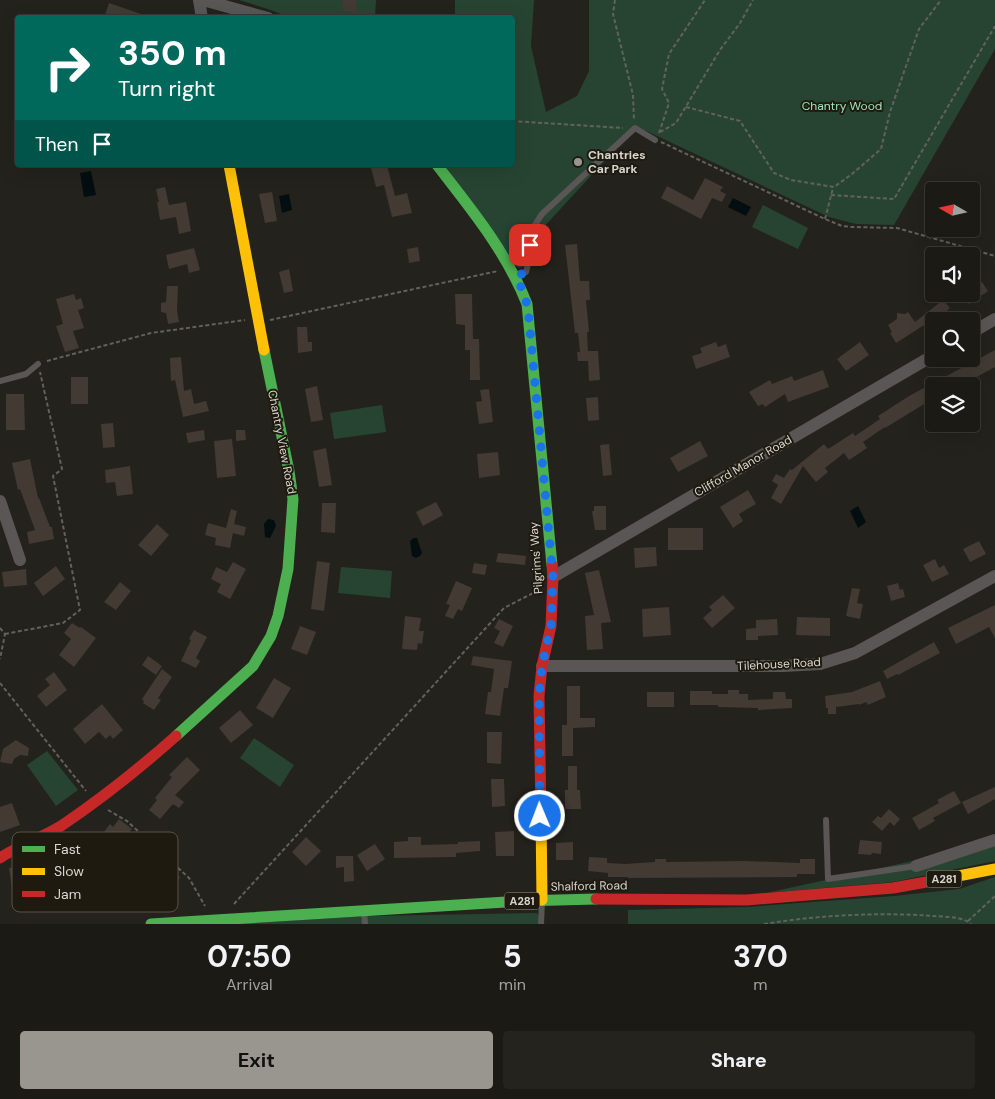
<!DOCTYPE html>
<style>
body{margin:0;font-family:"DM Sans",sans-serif;background:#24231e;color:#f1f3f6;height:100vh;display:flex;flex-direction:column;font-size:19px;white-space:nowrap}
*{box-sizing:border-box;margin:0}
p{font-size:16px;color:#a0a1a0}
.icon{flex:none;width:28px;height:28px;fill:none;stroke:currentColor;stroke-width:2;stroke-linecap:round;stroke-linejoin:round}
.map{position:relative;height:924px;overflow:hidden}
.side{display:flex;flex-direction:column;background:#1b1a15;flex:1}
.side>*{flex:none}
.hud{position:absolute;left:15px;top:15px;width:500px;height:152px;border-radius:5px;box-shadow:0 5px 20px #0002,0 0 0 1px #393834;background:#00695c;color:#fff;overflow:hidden}
.needle{width:32px;rotate:279deg}
.buttons{position:absolute;left:925px;top:182px;display:grid;gap:10px}
.buttons a{display:grid;place-items:center;width:55px;height:55px;border-radius:5px;background:#1b1a15;box-shadow:0 5px 20px #0002,0 0 0 1px #393834;font-size:25px}
.pin{position:absolute;display:grid;place-items:center;width:42px;height:42px;color:#fff;margin:-21px;border-radius:10px;box-shadow:0 2px 8px #0006}
.me{position:absolute;width:55px;margin:-28px;rotate:359deg;stroke-linejoin:round;filter:drop-shadow(0 0 4px #0008)}
.turn{display:flex;align-items:center;gap:18px;height:105px;padding:0 20px;font-size:22px}
.turn .icon{width:65px;height:65px;stroke-width:2.5}
.turn b{display:block;font-size:35px;line-height:42px}
.then{display:flex;align-items:center;height:48px;padding:0 20px;background:#0003;gap:10px;font-size:19px}
.eta{display:flex;justify-content:space-evenly;align-items:center;height:85px;text-align:center}
.eta b{font-size:30px;font-weight:700;line-height:35px}
.primary-button{display:flex;gap:10px;margin-top:auto;padding:10px 20px}
.primary-button a{flex:1;height:58px;border-radius:5px;background:#999690;color:#111;font-size:20px;font-weight:700;line-height:58px;text-align:center}
.primary-button a+a{background:#24231e;color:#f1f3f6}
.map>svg:first-child{display:block}
</style>
<div class="map">
<svg width="995" height="924" viewBox="0 0 995 924">
<rect width="100%" height="100%" fill="#24221c"/>
<path fill="#274432" d="M239,0H376L375,17H289L268,9Z
M455,0H534L531,46L546,112L577,96L589,71V0H995V49L894,225L856,224L829,217L638,127L635,128L541,230L533,240L526,266L518,268L444,165H512V18L455,17Z
M763,205L808,228L798,249L752,227Z
M382,405L386,432L334,439L330,413Z
M341,567L392,571L390,598L338,593Z
M254,738L294,765L280,787L240,758Z
M47,751L78,790L56,806L27,765Z
M995,843V861L893,882L766,893Z
M995,877V924H628V910L746,907L894,896L959,889Z
M537,913L543,924H232L369,916Z"/>
<path fill="#030e11" d="M91,171L96,195L84,197L80,173Z
M289,194L292,210L282,213L279,196Z
M733,198L751,207L746,216L728,207Z
M858,506L866,522L858,528L850,511Z
M268,519L274,520L276,526L270,538L265,537L264,524Z
M414,538H417L422,553L420,556L416,558L412,556L410,541Z"/>
<path fill="#423a33" d="M343,0H357L356,13L342,11Z
M109,3L147,16V18H104Z
M383,165H387L395,196L407,193L412,213L392,217L384,185L376,187L371,168Z
M705,178L723,187L720,191L726,194L722,202L712,198L701,219L661,198L667,186L693,200Z
M165,187L169,205L186,202L191,231L179,234L176,217L160,220L157,202H159L156,189Z
M272,192L277,221L265,223L259,194Z
M577,244L580,281H589L590,300H586L589,332H587L588,351H598L600,380L589,381L588,361H578L577,352H580L578,333H575L565,245Z
M418,247L420,261L409,263L407,249Z
M194,248L200,270L189,273L187,264L169,269L166,255Z
M289,269L293,291L284,293L279,272Z
M982,282L988,291L969,304L963,296L971,294V289Z
M167,286H178L177,311L179,322L168,324L166,313L161,312V303L166,302Z
M74,294L76,300L81,298L84,308L78,310L84,328L73,331L79,348L65,352L56,326L63,324L56,299Z
M455,294H472L473,339H479L480,380H470V350H465V325L456,324Z
M943,300L950,308L931,324L929,322L896,343L890,333L892,332L888,325L897,319V313L905,314L908,312L915,322Z
M297,327H307L308,342H312V351L298,353Z
M716,342L718,347L726,344L730,357L696,369L692,356L702,353L700,348Z
M860,342L869,355L846,371L837,359Z
M995,350V367L960,386H934V400L927,404L926,403L885,428V427L863,442L867,448L849,460L844,453L825,468L828,472L816,482L803,466L781,504L771,498L778,485L772,481L776,474L784,478L790,469L792,470L824,444L828,449L853,433L855,436L880,419L878,416L909,396Z
M181,357L184,391L191,389L194,404L206,401L209,411L183,417L175,380L171,381L170,358Z
M823,370L829,387L788,402L785,394L765,407L763,404L758,406L749,392L770,380L772,384L792,376L794,381Z
M71,377H88V404H71Z
M317,386L323,420L311,422L305,389Z
M489,389L493,422L479,424L476,402L482,401L480,390Z
M6,394H24L25,430H6Z
M598,397L599,420L588,421L586,398Z
M113,423L115,447L103,448L101,424Z
M204,430L205,440L188,443L186,433Z
M236,430H245L246,440L236,441Z
M232,439L236,476L217,478L214,441Z
M700,441L708,456L678,472L670,458Z
M609,444L612,475L603,476L600,445Z
M326,448L332,485L319,487L313,451Z
M498,452L500,475L479,478L477,454Z
M30,459L38,498H39L50,527H52L54,539L29,544L27,532L35,530L20,489L18,490L12,463Z
M130,466L133,494L117,496L115,482L106,483L105,470Z
M748,490L756,504L739,514L743,521L733,528L720,507Z
M436,502L443,515L423,526L416,512Z
M322,503H336L335,533L321,532Z
M594,506H606V530H595L592,511H594Z
M231,509L237,511L234,524L246,527L244,536L233,533L230,548L215,545L216,538L205,535L208,523L226,528Z
M157,524L169,535L151,556L138,545Z
M668,528H703V550H668Z
M979,541L986,554L970,562L963,549Z
M656,547L657,566L635,568L634,548Z
M498,553L526,556L525,565L496,562Z
M935,559L939,568L944,565L949,574L932,582L923,565Z
M317,561L330,563L324,611L311,609Z
M233,562L246,569L230,599L217,592L221,584L211,579L216,567L227,572Z
M474,563L487,565L485,575L472,573Z
M56,566L65,579L43,596L34,583Z
M26,569L27,585L4,587L2,572Z
M599,570L611,622L601,623L603,649L587,650L585,616L594,615L585,573Z
M456,581L472,588L462,611L458,609L453,619L445,616L450,605L446,604Z
M120,582L131,591L116,610L104,602Z
M898,583L900,590L903,589L905,597L891,601L887,586Z
M852,588L860,589L857,603L863,604L860,619L846,616Z
M723,595L735,608L712,628L703,618L712,610L709,607Z
M995,605V638L989,627L956,644L948,628Z
M669,607L671,635L643,637L642,609Z
M405,616L421,618L419,631H424L422,644L418,643L417,650L402,649Z
M797,617L830,618V636L796,635Z
M499,619L513,626L503,647L494,643L500,631L494,628Z
M777,619L778,635L758,636V640H746V629L756,628V620Z
M72,623L80,628L81,627L96,638L74,667L59,655L71,639L64,633Z
M300,626L316,632L307,655L291,649Z
M194,630L207,637L196,658L200,661L196,668L181,661L191,640L189,639Z
M934,642L940,653L898,675L897,674L887,679L883,671Z
M148,656L162,666L156,675L142,665Z
M473,656L512,661L508,688H504L500,716L485,714L488,692H491L494,669L471,665Z
M162,669L172,677L158,698L161,700L154,710L143,703L144,701L142,699Z
M54,672L67,690L46,707L37,696L50,685L45,679Z
M274,678L291,688L273,718L256,708Z
M880,681L886,697L868,705L866,702L859,705V704L836,707V714H828V708H826L825,696L852,692Z
M567,686H580V718H595V727L573,728V756H562V725H567Z
M728,690H739V694H748V700L773,699V692H785L786,699H792V708L758,710V708L718,707V705H690V691H712V694H728Z
M647,692H674V707H647Z
M102,704L123,730L113,739L110,735L106,739L99,732L85,744L73,729Z
M240,710L253,725L231,743L219,728Z
M487,732H502L501,764L487,763Z
M16,740L29,748L28,756L20,755L14,759L12,764L0,762L3,749Z
M187,757L200,770L175,795L184,802L179,808L173,804L160,819L149,810L157,800L155,798L172,777L169,775Z
M568,766H577V790H580L581,809H565V790H568Z
M491,779H504L505,806L492,807Z
M995,787V799L968,814L962,802Z
M954,791L961,803L933,818L935,821L919,830L912,818L939,803L937,800Z
M12,803L20,825L0,832V807Z
M889,809L900,819L894,826L890,822L882,831L872,822L878,816L881,818Z
M119,819L132,829L126,836L121,832L104,854L93,846L110,824L113,827Z
M514,831V856H496L495,832Z
M306,837L321,851L306,866L292,852Z
M408,837H421V845L458,844V842L480,841V851L456,853V857L394,858V842L408,841Z
M860,840L882,842L881,854L872,853L871,855L858,854Z
M573,842V860H556V843Z
M375,844L385,859L367,871L357,855Z
M336,856H353L354,881L344,882V867L336,868Z
M589,857L607,858V863L625,864L655,862V859H666V862L745,861L800,863V859H815V874H797V877L628,878V877H608V873L588,871Z
M25,866L28,886L12,888L9,868Z
M173,866L180,878L164,887L157,875Z"/>
<g fill="none" stroke-linecap="round" stroke-linejoin="round">
<path stroke="#63615f" stroke-width="2" stroke-dasharray="4 2.5" stroke-linecap="butt" d="M615,0L613,14L633,95L634,120
M686,107L740,121L774,173L791,180L834,187L852,174L881,149L890,112L919,29L941,0
M512,121L623,128
M660,132L676,123L720,50L740,23L753,0
M659,133L669,103L662,89L669,54L705,0
M661,142L825,219L842,226L852,227L897,228L995,256
M831,195L894,199L995,26
M825,219L833,188
M270,320L498,271
M47,361L151,333L245,320
M0,628L5,634L0,659
M5,634L63,623L80,610L53,476L62,469L40,372
M0,683L86,791
M108,810L127,821L189,878L205,906
M234,904L504,608L539,590
M968,921L995,896
M764,924C820,915 878,912 934,916C946,917 962,916 971,924"/>
<path stroke="#595655" stroke-width="6" d="M517,276L526,272L529,260L531,231L542,214L635,128L655,140
M0,381L26,374L38,364
M826,820L828,879L916,866
M364,911L365,924
M541,924L542,901"/>
<path stroke="#595655" stroke-width="12" d="M199,0L202,18
M203,0L268,18
M971,333L995,319
M0,501L20,560
M553,577L934,355
M542,666H783L820,664L855,653L995,576
M916,866L995,840"/>
<path stroke="#4caf50" stroke-width="11" d="M437,165C471,209 506,251 527,304L552,565
M176,736L253,666L271,636L278,616L288,569L293,499L289,471L264,350
M151,924L521,901L596,899"/>
<path stroke="#ffc107" stroke-width="11" d="M229,165L264,350
M541,814L542,900
M932,881L995,869"/>
<path stroke="#c62828" stroke-width="11" d="M541,814L539,696L542,666L551,626L553,577L552,565
M0,858C19,845 42,838 61,826C101,799 140,768 176,736
M596,899L747,900L893,888L932,881"/>
</g>
<g fill="none" stroke-linecap="round" stroke-linejoin="round">
<path stroke="#1a73e8" stroke-width="9" stroke-dasharray="0 16.2" d="M530,245L529,260L526,272L517,276L527,304L529,319L553,577L551,626L542,666L539,696L540,816"/>
</g>
<circle fill="#999690" stroke="#1e1a10" stroke-width="2" cx="578" cy="162" r="5"/>
<g text-anchor="middle" dominant-baseline="central" stroke-width="4" stroke-linejoin="round" paint-order="stroke">
<g fill="#1e1a10" stroke="#a09d95" stroke-width="1">
<rect x="926.5" y="870.5" width="35" height="17" rx="4"/>
<rect x="504.5" y="892.5" width="35" height="17" rx="4"/>
</g>
<g font-size="11" font-weight="bold" fill="#d8d5ce">
<text x="944" y="879">A281</text>
<text x="522" y="901">A281</text>
</g>
<g font-size="12" fill="#9fe4bb" stroke="#1e1a10">
<text x="842" y="106">Chantry Wood</text>
</g>
<g font-size="12" font-weight="bold" fill="#d8d5ce" stroke="#1e1a10" text-anchor="start">
<text x="588" y="155">Chantries<tspan x="588" dy="14">Car Park</tspan></text>
</g>
<g font-size="12" fill="#d8d5ce" stroke="#1e1a10">
<text transform="translate(282 442) rotate(79)">Chantry View Road</text>
<text transform="translate(743 466) rotate(-30)">Clifford Manor Road</text>
<text transform="translate(536 558) rotate(-94)">Pilgrims' Way</text>
<text transform="translate(779 664) rotate(-3)">Tilehouse Road</text>
<text transform="translate(589 886) rotate(-1)">Shalford Road</text>
</g>
</g>
<rect x="12" y="832" width="166" height="80" rx="8" fill="#1e1a10" stroke="#565249" stroke-width="1"/>
<rect x="22" y="846" width="23" height="6" fill="#4caf50"/>
<rect x="22" y="868" width="23" height="7" fill="#ffc107"/>
<rect x="22" y="891" width="23" height="6" fill="#c62828"/>
<g font-size="14" fill="#d8d5ce">
<text x="54" y="854">Fast</text>
<text x="54" y="876">Slow</text>
<text x="54" y="899">Jam</text>
</g>
</svg>
<div class="buttons">
<a><svg class="needle" viewBox="-14 -14 28 28"><path d="M0-13l5 13h-10z" fill="#e53935"/><path d="M0 13l5-13h-10z" fill="#a0a1a0"/></svg></a>
<a><svg class="icon" aria-label="sound" viewBox="0 0 24 24"><path d="M4 9h4l5-4v14l-5-4H4zM17 9q2 3 0 6"/></svg></a>
<a><svg class="icon" aria-label="search" viewBox="0 0 24 24"><circle cx="10" cy="10" r="6"/><path d="M15 15l6 6"/></svg></a>
<a><svg class="icon" aria-label="layers" viewBox="0 0 24 24"><path d="M12 4l9 5-9 5-9-5zM3 14l9 5 9-5"/></svg></a>
</div>
<div class="pin" style="left:530px;top:245px;background:#d93025"><svg class="icon" aria-label="arrive" viewBox="0 0 24 24"><path d="M6 21V4h12l-3 4 3 4H6"/></svg></div>
<svg class="me" style="left:540px;top:816px" viewBox="-20 -20 40 40"><circle r="17" fill="#1a73e8" stroke="#fff" stroke-width="3"/><path d="M0-11L8 9 0 5-8 9z" fill="#fff"/></svg>
<div class="hud">
<div class="turn"><svg class="icon" aria-label="right" viewBox="0 0 24 24"><path d="M7 20v-9h11M14 6l5 5-5 5"/></svg><div><b>350 m</b>Turn right</div></div>
<div class="then">Then<svg class="icon" aria-label="arrive" viewBox="0 0 24 24"><path d="M6 21V4h12l-3 4 3 4H6"/></svg></div>
</div>
</div>
<section class="side">
<div class="eta">
<div><b>07:50</b><p>Arrival</p></div>
<div><b>5</b><p>min</p></div>
<div><b>370</b><p>m</p></div>
</div>
<div class="primary-button"><a>Exit</a><a>Share</a></div>
</section>
